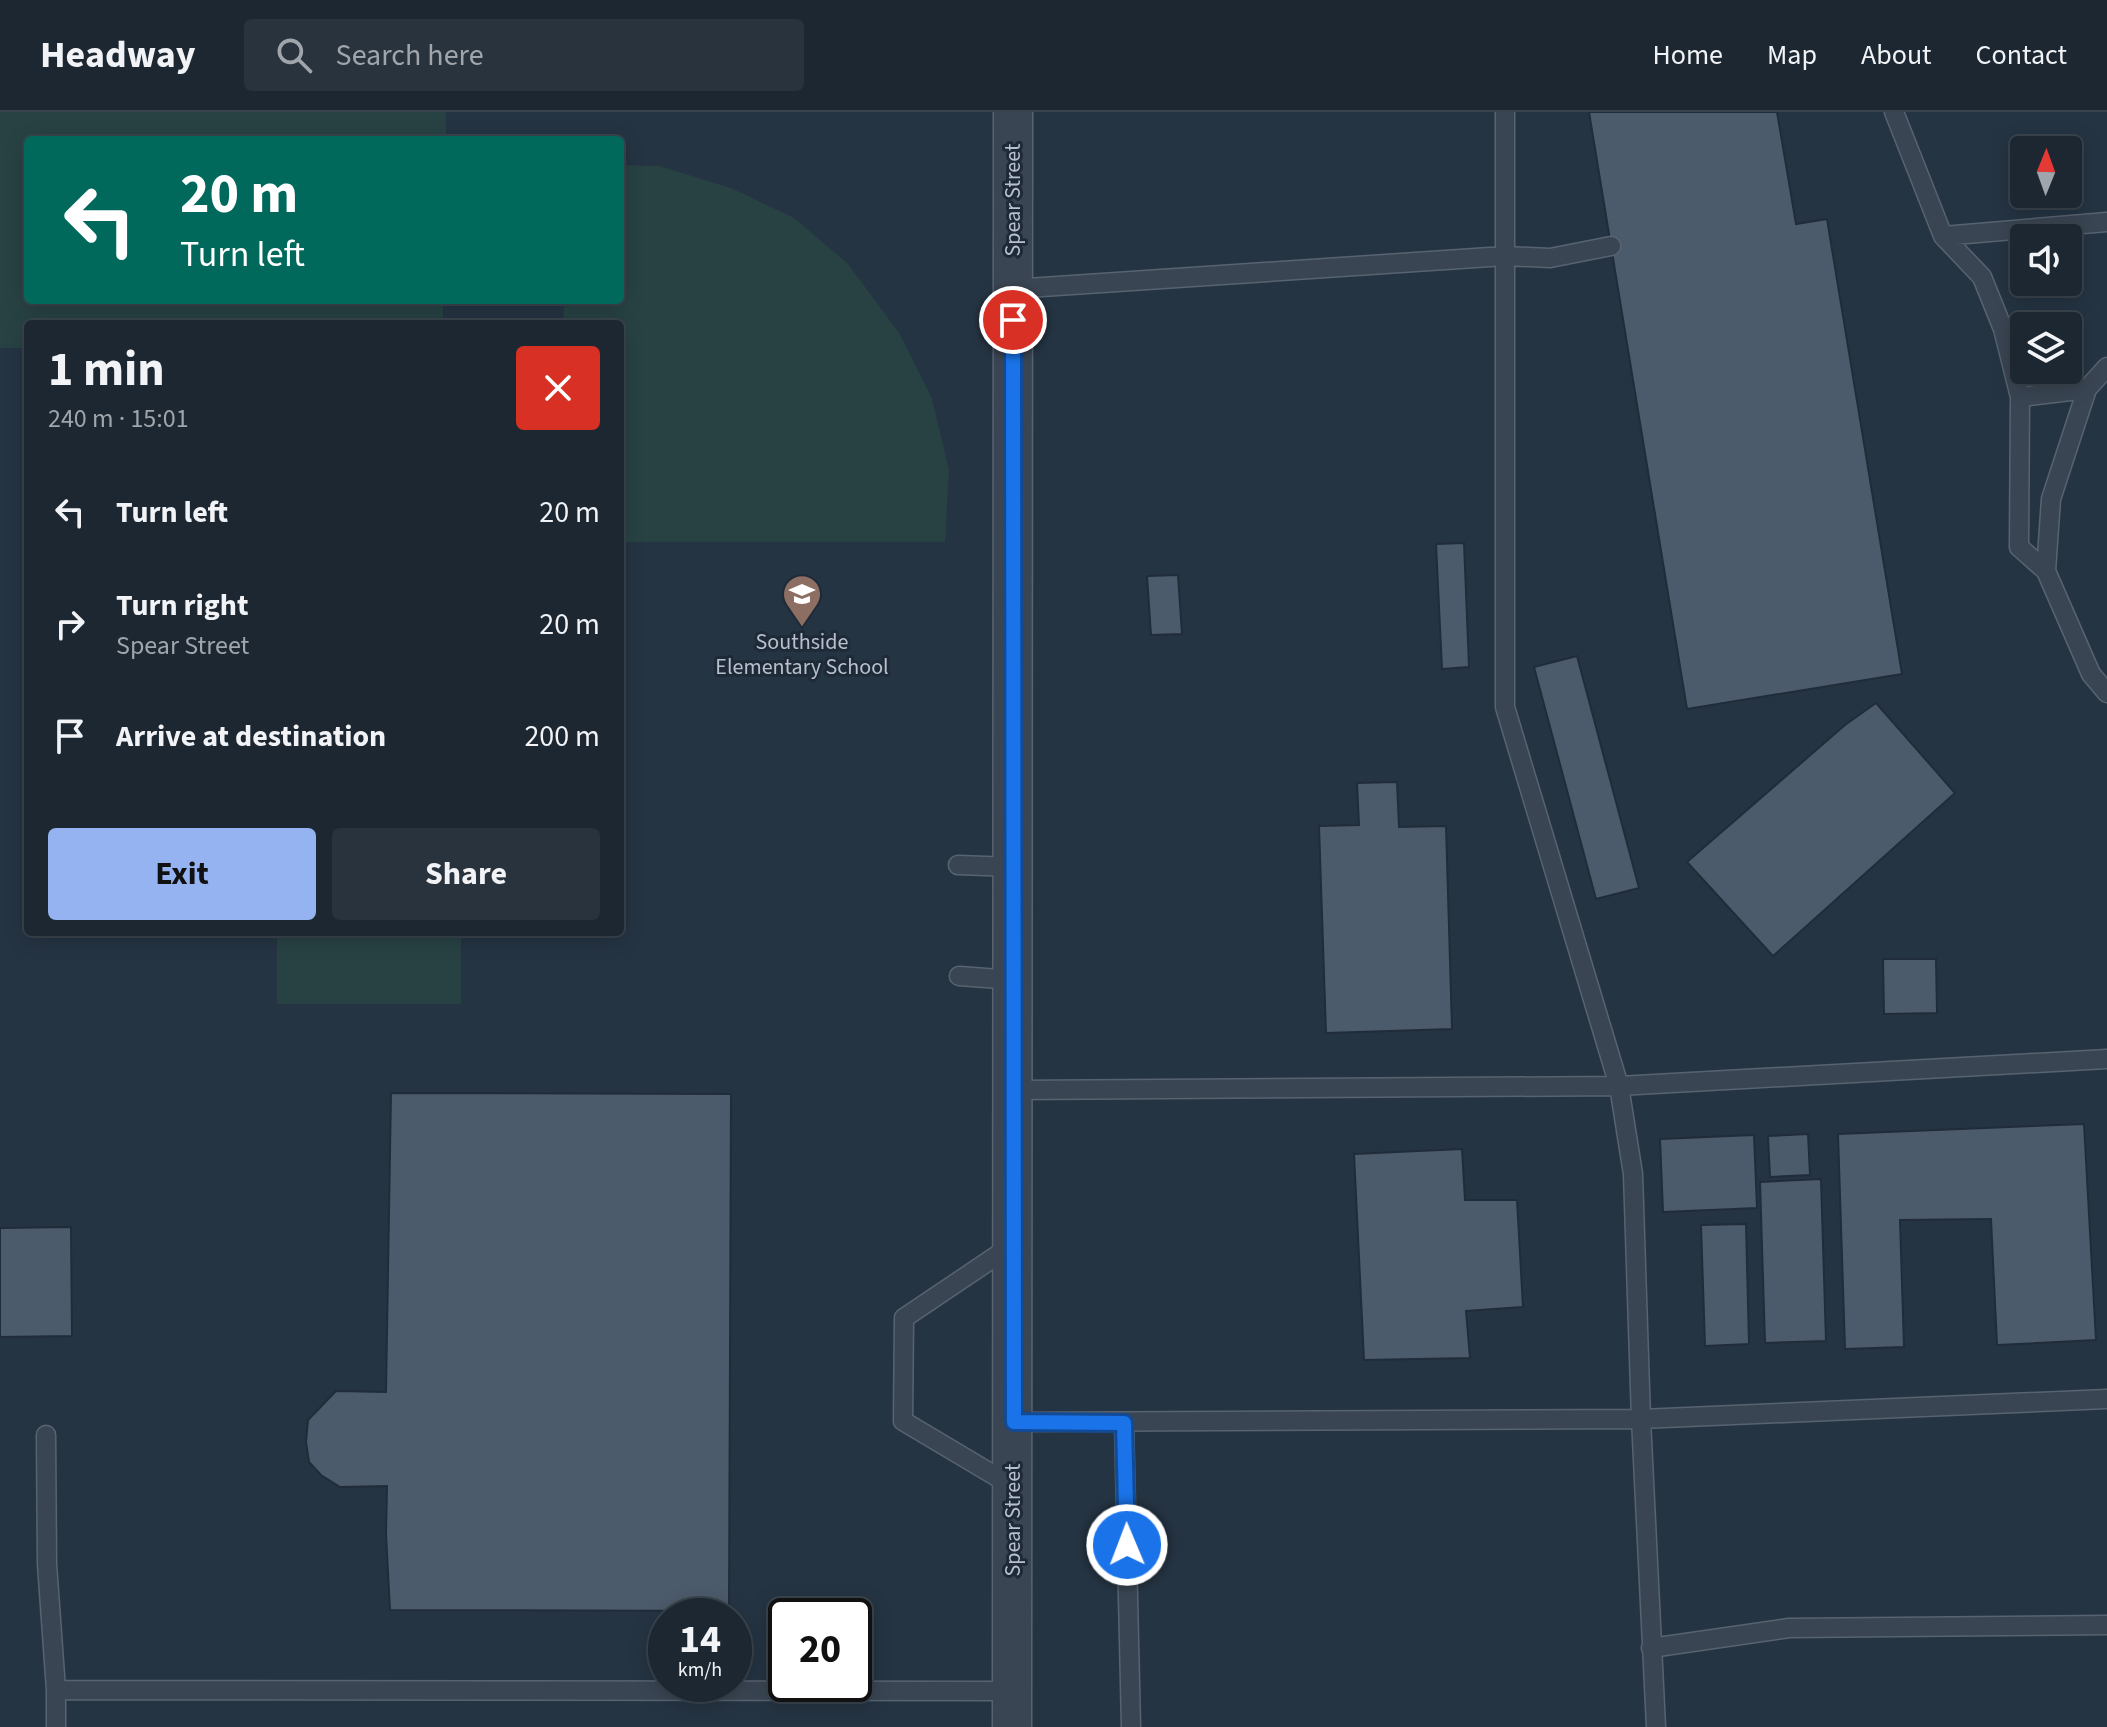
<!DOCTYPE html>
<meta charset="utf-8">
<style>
body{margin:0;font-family:"Source Sans 3",sans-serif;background:#29333e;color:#f1f3f6;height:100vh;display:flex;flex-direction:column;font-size:30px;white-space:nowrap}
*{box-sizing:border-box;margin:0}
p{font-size:26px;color:#a0a5ac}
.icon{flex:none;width:44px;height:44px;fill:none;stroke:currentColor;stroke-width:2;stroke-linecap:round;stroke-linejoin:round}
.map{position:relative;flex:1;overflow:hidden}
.drawer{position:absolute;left:24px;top:208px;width:600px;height:616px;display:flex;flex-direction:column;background:#1c2732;border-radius:8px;box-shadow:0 4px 20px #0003,0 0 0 2px #3a444d}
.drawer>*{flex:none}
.top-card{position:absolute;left:24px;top:24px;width:600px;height:168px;border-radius:8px;box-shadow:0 4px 20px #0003,0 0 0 2px #3a444d;background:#00695c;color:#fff;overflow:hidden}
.needle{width:52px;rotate:1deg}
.controls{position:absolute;left:2010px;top:24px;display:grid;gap:16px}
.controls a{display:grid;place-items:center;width:72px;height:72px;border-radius:8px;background:#1c2732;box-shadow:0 4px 20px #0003,0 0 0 2px #3a444d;font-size:40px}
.speed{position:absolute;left:648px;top:1486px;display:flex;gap:16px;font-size:40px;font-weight:700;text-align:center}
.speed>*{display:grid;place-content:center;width:104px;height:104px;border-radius:50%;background:#1c2732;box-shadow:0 4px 20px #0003,0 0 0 2px #3a444d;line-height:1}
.speed small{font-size:20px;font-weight:400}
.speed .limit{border:4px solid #111;border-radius:12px;background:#fff;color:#111}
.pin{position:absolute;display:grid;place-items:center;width:68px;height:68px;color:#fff;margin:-34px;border:4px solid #fff;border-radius:50%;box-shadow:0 2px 8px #0007}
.me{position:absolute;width:88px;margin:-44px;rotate:359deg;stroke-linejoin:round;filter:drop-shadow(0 0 6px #0008)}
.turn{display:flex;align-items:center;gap:28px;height:168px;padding:0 24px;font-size:36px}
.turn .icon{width:104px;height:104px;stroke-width:2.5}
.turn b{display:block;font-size:56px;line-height:68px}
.round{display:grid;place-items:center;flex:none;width:84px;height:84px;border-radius:8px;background:#29333e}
.overview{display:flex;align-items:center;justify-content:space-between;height:136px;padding:0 24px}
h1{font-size:48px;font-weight:700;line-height:60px}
.cta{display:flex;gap:16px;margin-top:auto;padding:16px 24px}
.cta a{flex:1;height:92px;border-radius:8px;background:#95b2f1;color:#111;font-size:32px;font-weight:700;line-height:92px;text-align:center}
.cta a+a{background:#29333e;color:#f1f3f6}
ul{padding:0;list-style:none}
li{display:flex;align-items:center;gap:24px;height:112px;padding:0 24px}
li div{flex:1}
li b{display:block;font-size:30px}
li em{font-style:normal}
header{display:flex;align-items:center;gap:48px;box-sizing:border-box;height:112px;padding:0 40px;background:#1c2732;border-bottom:2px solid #3a444d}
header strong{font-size:38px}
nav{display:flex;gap:44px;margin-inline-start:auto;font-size:28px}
.search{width:560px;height:72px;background:#29333e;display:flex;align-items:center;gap:20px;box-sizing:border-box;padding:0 28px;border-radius:8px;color:#a0a5ac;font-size:30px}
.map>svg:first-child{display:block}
</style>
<header>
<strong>Headway</strong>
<div class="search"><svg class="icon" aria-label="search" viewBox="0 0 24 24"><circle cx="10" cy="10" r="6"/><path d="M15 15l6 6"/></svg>Search here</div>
<nav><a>Home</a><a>Map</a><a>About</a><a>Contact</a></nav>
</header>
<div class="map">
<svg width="2107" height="1615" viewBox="0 0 2107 1615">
<rect width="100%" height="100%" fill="#253443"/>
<path fill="#284244" d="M0,0H446V28H28V188H443V212H28V236H0Z
M620,53L659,54L731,76L794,106L848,152L899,221L932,287L949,358L945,430H620V212H563L564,188H620Z
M277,820H461V892H277Z"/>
<path fill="#4c5b6c" stroke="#212c3a" stroke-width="2" d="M1589,0H1777L1796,112L1827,107L1902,562L1687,597Z
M1464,431L1469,555L1442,557L1436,432Z
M1178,463L1182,522L1151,523L1147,464Z
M1577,544L1639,776L1596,787L1534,555Z
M1876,591L1955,681L1773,844L1687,750L1845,613Z
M1397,670L1399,715L1446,714L1452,917L1326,921L1319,714L1359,713L1357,671Z
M1883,847H1936L1937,901L1884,902Z
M391,981L731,982L729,1499L390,1498L386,1422L387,1374L340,1375L321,1363L309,1350L306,1330L308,1308L336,1279L386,1280Z
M2084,1012L2096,1228L1997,1233L1991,1107L1900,1108L1904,1235L1845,1237L1838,1022Z
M1808,1022L1810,1063L1770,1065L1768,1024Z
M1754,1023L1757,1096L1663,1100L1660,1027Z
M1462,1037L1465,1088H1517L1523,1195L1466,1199L1470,1246L1364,1248L1354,1042Z
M1821,1067L1826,1229L1765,1231L1760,1070Z
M1746,1112L1749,1232L1705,1234L1701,1113Z
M71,1115L72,1224L0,1225V1116Z"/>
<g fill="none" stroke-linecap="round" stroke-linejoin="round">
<g stroke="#586370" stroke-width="21">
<path id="service" d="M1505,0V595L1619,974L1633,1062L1641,1307L1656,1615
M1894,0L1943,124L1982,165L2003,217L2020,285L2087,277
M1943,124L2107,110
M1013,177L1505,144L1550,146L1611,134
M2107,255L2087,277L2051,387L2046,459L2091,562L2107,581
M2020,285L2019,435L2046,459
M958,753L1013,755
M959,864L1013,868
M1013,978L1619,974L2107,947
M1011,1134L904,1206L903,1309L1014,1375
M1014,1310L1641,1307L2107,1287
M1124,1311L1131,1615
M46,1323L47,1452L56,1578V1615
M1651,1536L1789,1516L2107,1513
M56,1578L1012,1579"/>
</g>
<g stroke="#586370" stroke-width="41">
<path id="minor" d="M1012,1615L1013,0"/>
</g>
<use href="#service" stroke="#3a4553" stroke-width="18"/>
<use href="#minor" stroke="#3a4553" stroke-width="38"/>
</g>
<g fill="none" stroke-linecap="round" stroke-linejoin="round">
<g stroke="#114b97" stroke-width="20">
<path id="route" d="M1013,208L1014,1310L1124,1311L1127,1433"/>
</g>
<use href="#route" stroke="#1a73e8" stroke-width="14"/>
</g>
<defs>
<g id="school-pin" transform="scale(2)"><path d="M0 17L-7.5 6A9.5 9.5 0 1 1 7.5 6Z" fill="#8d6e63" stroke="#1f2a38"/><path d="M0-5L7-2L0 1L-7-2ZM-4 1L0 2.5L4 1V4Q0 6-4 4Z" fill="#fff"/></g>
</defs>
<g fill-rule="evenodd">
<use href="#school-pin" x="802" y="482"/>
</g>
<g text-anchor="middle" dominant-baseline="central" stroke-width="6" stroke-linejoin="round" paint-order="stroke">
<g font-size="22" fill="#b7c0cc" stroke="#1f2a38">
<text transform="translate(1013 88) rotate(-90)">Spear Street</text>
<text transform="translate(1013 1408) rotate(-90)">Spear Street</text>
</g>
<g font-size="22" fill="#b7c0cc" stroke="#1f2a38">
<text x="802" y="530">Southside<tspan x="802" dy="25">Elementary School</tspan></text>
</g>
</g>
</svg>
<div class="controls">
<a><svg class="needle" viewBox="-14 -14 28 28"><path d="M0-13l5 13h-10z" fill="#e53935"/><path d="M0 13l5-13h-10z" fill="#a0a5ac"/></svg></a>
<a><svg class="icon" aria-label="sound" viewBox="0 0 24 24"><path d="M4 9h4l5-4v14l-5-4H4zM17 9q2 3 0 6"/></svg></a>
<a><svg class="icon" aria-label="layers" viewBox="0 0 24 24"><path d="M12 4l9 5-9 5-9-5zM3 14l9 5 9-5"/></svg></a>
</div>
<div class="speed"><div>14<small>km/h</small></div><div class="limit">20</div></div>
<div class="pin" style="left:1013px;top:208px;background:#d93025"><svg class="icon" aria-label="arrive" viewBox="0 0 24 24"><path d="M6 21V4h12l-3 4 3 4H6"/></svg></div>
<svg class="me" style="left:1127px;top:1433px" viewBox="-20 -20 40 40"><circle r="17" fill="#1a73e8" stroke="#fff" stroke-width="3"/><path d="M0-11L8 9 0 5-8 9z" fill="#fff"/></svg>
<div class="top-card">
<div class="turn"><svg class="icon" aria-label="left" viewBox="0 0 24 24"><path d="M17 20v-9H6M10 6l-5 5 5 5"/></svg><div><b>20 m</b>Turn left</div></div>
</div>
<section class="drawer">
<div class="overview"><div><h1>1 min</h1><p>240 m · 15:01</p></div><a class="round" style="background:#d93025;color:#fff"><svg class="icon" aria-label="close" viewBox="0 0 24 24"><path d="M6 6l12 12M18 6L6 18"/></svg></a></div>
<ul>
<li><svg class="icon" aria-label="left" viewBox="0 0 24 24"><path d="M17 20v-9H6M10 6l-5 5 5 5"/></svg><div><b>Turn left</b></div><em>20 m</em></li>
<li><svg class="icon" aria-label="right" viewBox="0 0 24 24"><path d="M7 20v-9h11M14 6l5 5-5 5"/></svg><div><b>Turn right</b><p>Spear Street</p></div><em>20 m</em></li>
<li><svg class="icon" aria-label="arrive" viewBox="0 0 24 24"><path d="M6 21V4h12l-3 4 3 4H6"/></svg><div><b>Arrive at destination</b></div><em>200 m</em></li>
</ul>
<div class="cta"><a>Exit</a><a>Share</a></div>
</section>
</div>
